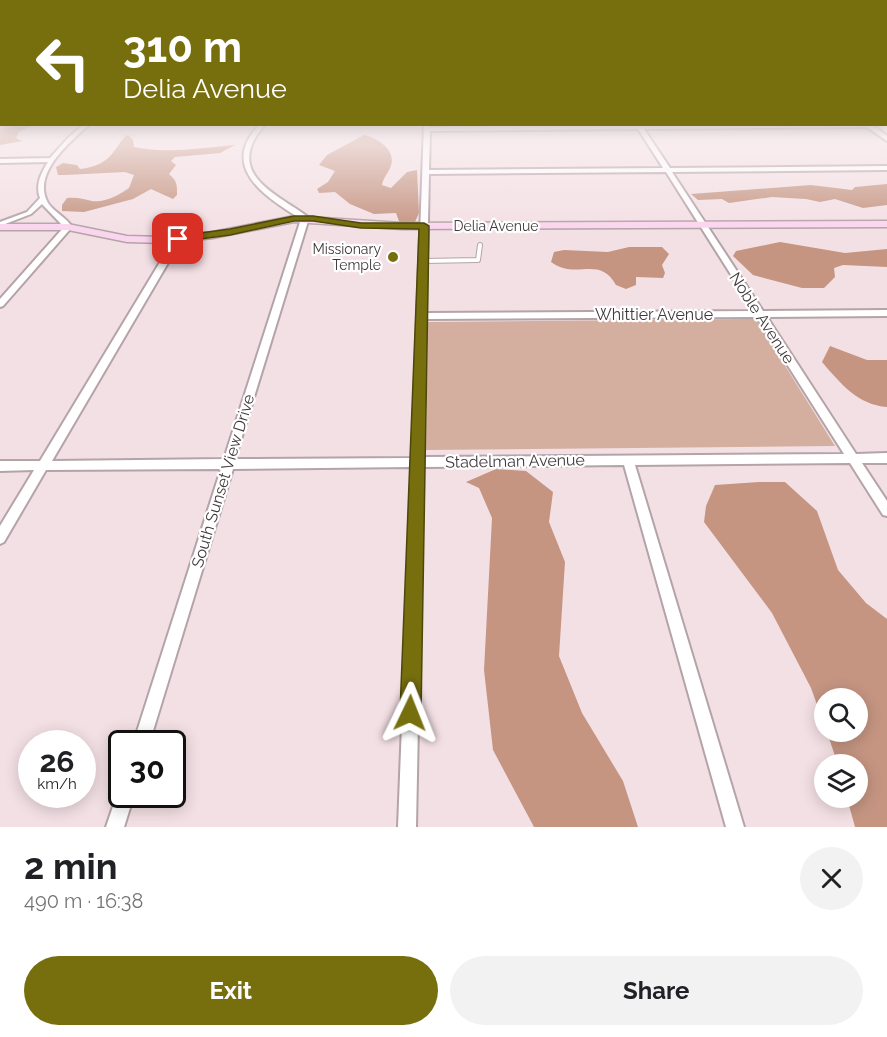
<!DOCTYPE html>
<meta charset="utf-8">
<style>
body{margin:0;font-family:Raleway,sans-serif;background:#f2f2f2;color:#202124;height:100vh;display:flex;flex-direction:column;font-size:22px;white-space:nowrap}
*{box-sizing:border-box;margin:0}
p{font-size:20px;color:#757577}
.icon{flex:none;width:33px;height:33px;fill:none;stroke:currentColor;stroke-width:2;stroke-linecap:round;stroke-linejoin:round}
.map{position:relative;height:827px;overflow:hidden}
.panel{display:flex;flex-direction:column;background:#fff;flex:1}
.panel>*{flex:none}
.banner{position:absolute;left:0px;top:0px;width:888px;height:126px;box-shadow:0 3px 15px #0003;background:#776f0e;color:#fff;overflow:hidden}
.buttons{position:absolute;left:814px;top:688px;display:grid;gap:12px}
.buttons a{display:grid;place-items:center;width:54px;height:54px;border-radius:50%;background:#fff;box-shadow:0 3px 15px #0003;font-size:30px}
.speed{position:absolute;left:18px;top:730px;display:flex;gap:12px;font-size:30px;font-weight:700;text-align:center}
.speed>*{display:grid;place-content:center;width:78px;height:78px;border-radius:50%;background:#fff;box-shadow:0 3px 15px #0003;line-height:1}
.speed small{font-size:15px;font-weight:400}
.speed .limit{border:3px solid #111;border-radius:9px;background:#fff;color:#111}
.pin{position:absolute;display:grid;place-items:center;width:51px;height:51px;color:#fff;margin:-26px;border-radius:12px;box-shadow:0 3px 9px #0006}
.me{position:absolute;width:66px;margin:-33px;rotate:2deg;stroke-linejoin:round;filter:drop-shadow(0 0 4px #0008)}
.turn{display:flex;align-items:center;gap:21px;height:126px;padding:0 24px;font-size:27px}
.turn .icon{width:78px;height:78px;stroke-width:2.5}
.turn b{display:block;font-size:42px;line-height:51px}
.round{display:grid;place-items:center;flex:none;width:63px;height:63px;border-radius:32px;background:#f2f2f2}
.headline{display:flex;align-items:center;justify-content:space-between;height:102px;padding:0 24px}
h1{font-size:36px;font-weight:700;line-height:45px}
.primary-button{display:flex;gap:12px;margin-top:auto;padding:12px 24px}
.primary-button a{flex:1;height:69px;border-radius:36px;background:#776f0e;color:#fff;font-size:24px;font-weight:700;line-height:69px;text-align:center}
.primary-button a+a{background:#f2f2f2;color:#202124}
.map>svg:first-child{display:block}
</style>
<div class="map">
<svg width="887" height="827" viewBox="0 0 887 827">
<rect width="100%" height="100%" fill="#f3e0e5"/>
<path fill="#d4afa0" d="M756,319L835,446L426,450L428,322Z"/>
<path fill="#c59582" d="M0,119L2,124L34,125L19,132L16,138L22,141L0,145Z
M128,135L133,140L134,147C167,154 201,148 235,145L220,153L175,157L171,161L176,165L169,174C177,181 177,184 177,195L173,199L151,189L133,199L84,212L62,211V205L67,198C77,197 83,199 92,201C105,203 119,195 129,188L134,175L125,172L64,175H58L56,167L63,163L77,165L80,169C95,167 106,163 115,150C120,144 121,139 128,135Z
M364,135C378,138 398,151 390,168C387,175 383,178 382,185L391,188L407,172L417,170L419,213L415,222L400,224L396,213L374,214L350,204L335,192L319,193L317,189L328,182L335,171L319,165L327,155Z
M887,184V205L863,208L835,199L820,202L806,199L772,197L729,203L722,199L698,200L691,194L811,185L852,190L855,187Z
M780,242L845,253L887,249V267L843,265L834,268L835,277L824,288H802L753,275L733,256L736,251Z
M629,247H662L669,254L662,265L665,273L663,278L636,277V285L626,289L616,285C599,254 576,281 551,262L554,252L564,250L608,252Z
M830,346L867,360H887V407C858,405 840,383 822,362Z
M496,469L526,471L553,492L549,522L565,562L559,656L582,713L623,781L638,827H534L493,750L484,670L492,518L479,488L466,482Z
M759,482H785L817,511L838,570L866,603L887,619V827H855L847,798H858V765H838L827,732H858V699H825V727L811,688L772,613L704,522L706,506L715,485Z"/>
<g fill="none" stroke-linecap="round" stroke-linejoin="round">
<g stroke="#b4a3a8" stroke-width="6">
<path id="lane" d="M423,261L478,260L480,245"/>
</g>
<g stroke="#b4a3a8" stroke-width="4">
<path id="street" d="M84,124H90C71,141 31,173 48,203C54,212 66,217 72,227L3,306L0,307V299L64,227L42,204L31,214L0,226V222L27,212L40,198C35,185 41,173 48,162L0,163V159L50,158L68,138Z
M260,124H265C262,129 257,134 254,140C233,180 286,199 309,218L235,459L412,458L424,124H430V127L636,124H871L887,136V141L867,127L644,129L670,168L887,166V170L672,172L763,311L887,310V316L767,317L856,454L887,453V463H862L887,501V516L883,515L850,463L635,465L744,827H726L624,465L423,467L416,827H398L412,467L233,469L149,744H133L221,469L46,470L4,542L0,544V526L34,470L0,471V461H40L174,239L178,237L182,239L52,461L224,459L301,219C275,203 229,176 248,140C251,134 256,129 260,124ZM638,129L663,168L429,170L430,131ZM666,172L754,311L426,313L429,174ZM757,317L844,454L423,457L426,319Z
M122,788V795H134L124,827H106L119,789Z"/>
</g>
<g stroke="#b4a3a8" stroke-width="3">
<path id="secondary" d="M294,216L402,223L887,221V227L402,229L294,222L213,238L165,243L127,242L68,230H0V224H68L127,236L165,237L213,232Z"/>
</g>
<use href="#lane" stroke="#fff" stroke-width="4"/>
<use href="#street" fill="#fff" fill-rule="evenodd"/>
<use href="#secondary" fill="#fad6ee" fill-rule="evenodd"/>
</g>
<linearGradient id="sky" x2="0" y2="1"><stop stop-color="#a5bae8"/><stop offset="0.5" stop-color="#faf1f3"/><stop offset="1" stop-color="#faf1f3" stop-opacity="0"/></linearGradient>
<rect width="887" height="230" fill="url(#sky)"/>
<path fill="#776f0e" stroke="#4d4809" stroke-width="1.5" d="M294,216H313L361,223H424L429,226L421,713L418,720L410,723L403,720L400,713L419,229L361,228L313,221H294L230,235L178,242L173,239L178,236L230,229Z"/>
<circle fill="#776f0e" stroke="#fff" stroke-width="2" cx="393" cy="257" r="6"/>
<g text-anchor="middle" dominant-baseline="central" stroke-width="4.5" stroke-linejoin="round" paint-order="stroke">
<g font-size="14" fill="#413a3c" stroke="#fff">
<text x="496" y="226">Delia Avenue</text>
</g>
<g font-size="14" fill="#413a3c" stroke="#fff" text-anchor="end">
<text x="381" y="249">Missionary<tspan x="381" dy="16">Temple</tspan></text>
</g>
<g font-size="16" fill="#413a3c" stroke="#fff">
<text x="654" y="314">Whittier Avenue</text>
<text transform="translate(762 318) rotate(57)">Noble Avenue</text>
<text transform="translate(515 461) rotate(-1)">Stadelman Avenue</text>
<text transform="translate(223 481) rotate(-73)">South Sunset View Drive</text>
</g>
</g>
</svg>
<div class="buttons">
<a><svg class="icon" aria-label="search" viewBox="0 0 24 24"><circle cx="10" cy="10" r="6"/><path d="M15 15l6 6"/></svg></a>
<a><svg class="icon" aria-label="layers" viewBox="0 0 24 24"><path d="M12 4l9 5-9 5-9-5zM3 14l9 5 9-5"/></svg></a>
</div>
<div class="speed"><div>26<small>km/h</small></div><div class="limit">30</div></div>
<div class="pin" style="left:178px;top:239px;background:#d93025"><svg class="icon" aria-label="arrive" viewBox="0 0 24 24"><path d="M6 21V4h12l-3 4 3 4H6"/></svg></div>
<svg class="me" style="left:410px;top:713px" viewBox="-20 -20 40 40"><path d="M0-17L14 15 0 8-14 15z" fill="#776f0e" stroke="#fff" stroke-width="4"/></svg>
<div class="banner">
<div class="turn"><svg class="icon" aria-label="left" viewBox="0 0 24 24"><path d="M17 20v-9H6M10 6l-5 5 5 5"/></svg><div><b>310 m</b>Delia Avenue</div></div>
</div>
</div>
<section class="panel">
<div class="headline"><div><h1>2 min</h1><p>490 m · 16:38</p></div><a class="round"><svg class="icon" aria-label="close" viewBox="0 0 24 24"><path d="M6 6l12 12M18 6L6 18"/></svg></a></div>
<div class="primary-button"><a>Exit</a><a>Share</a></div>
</section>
